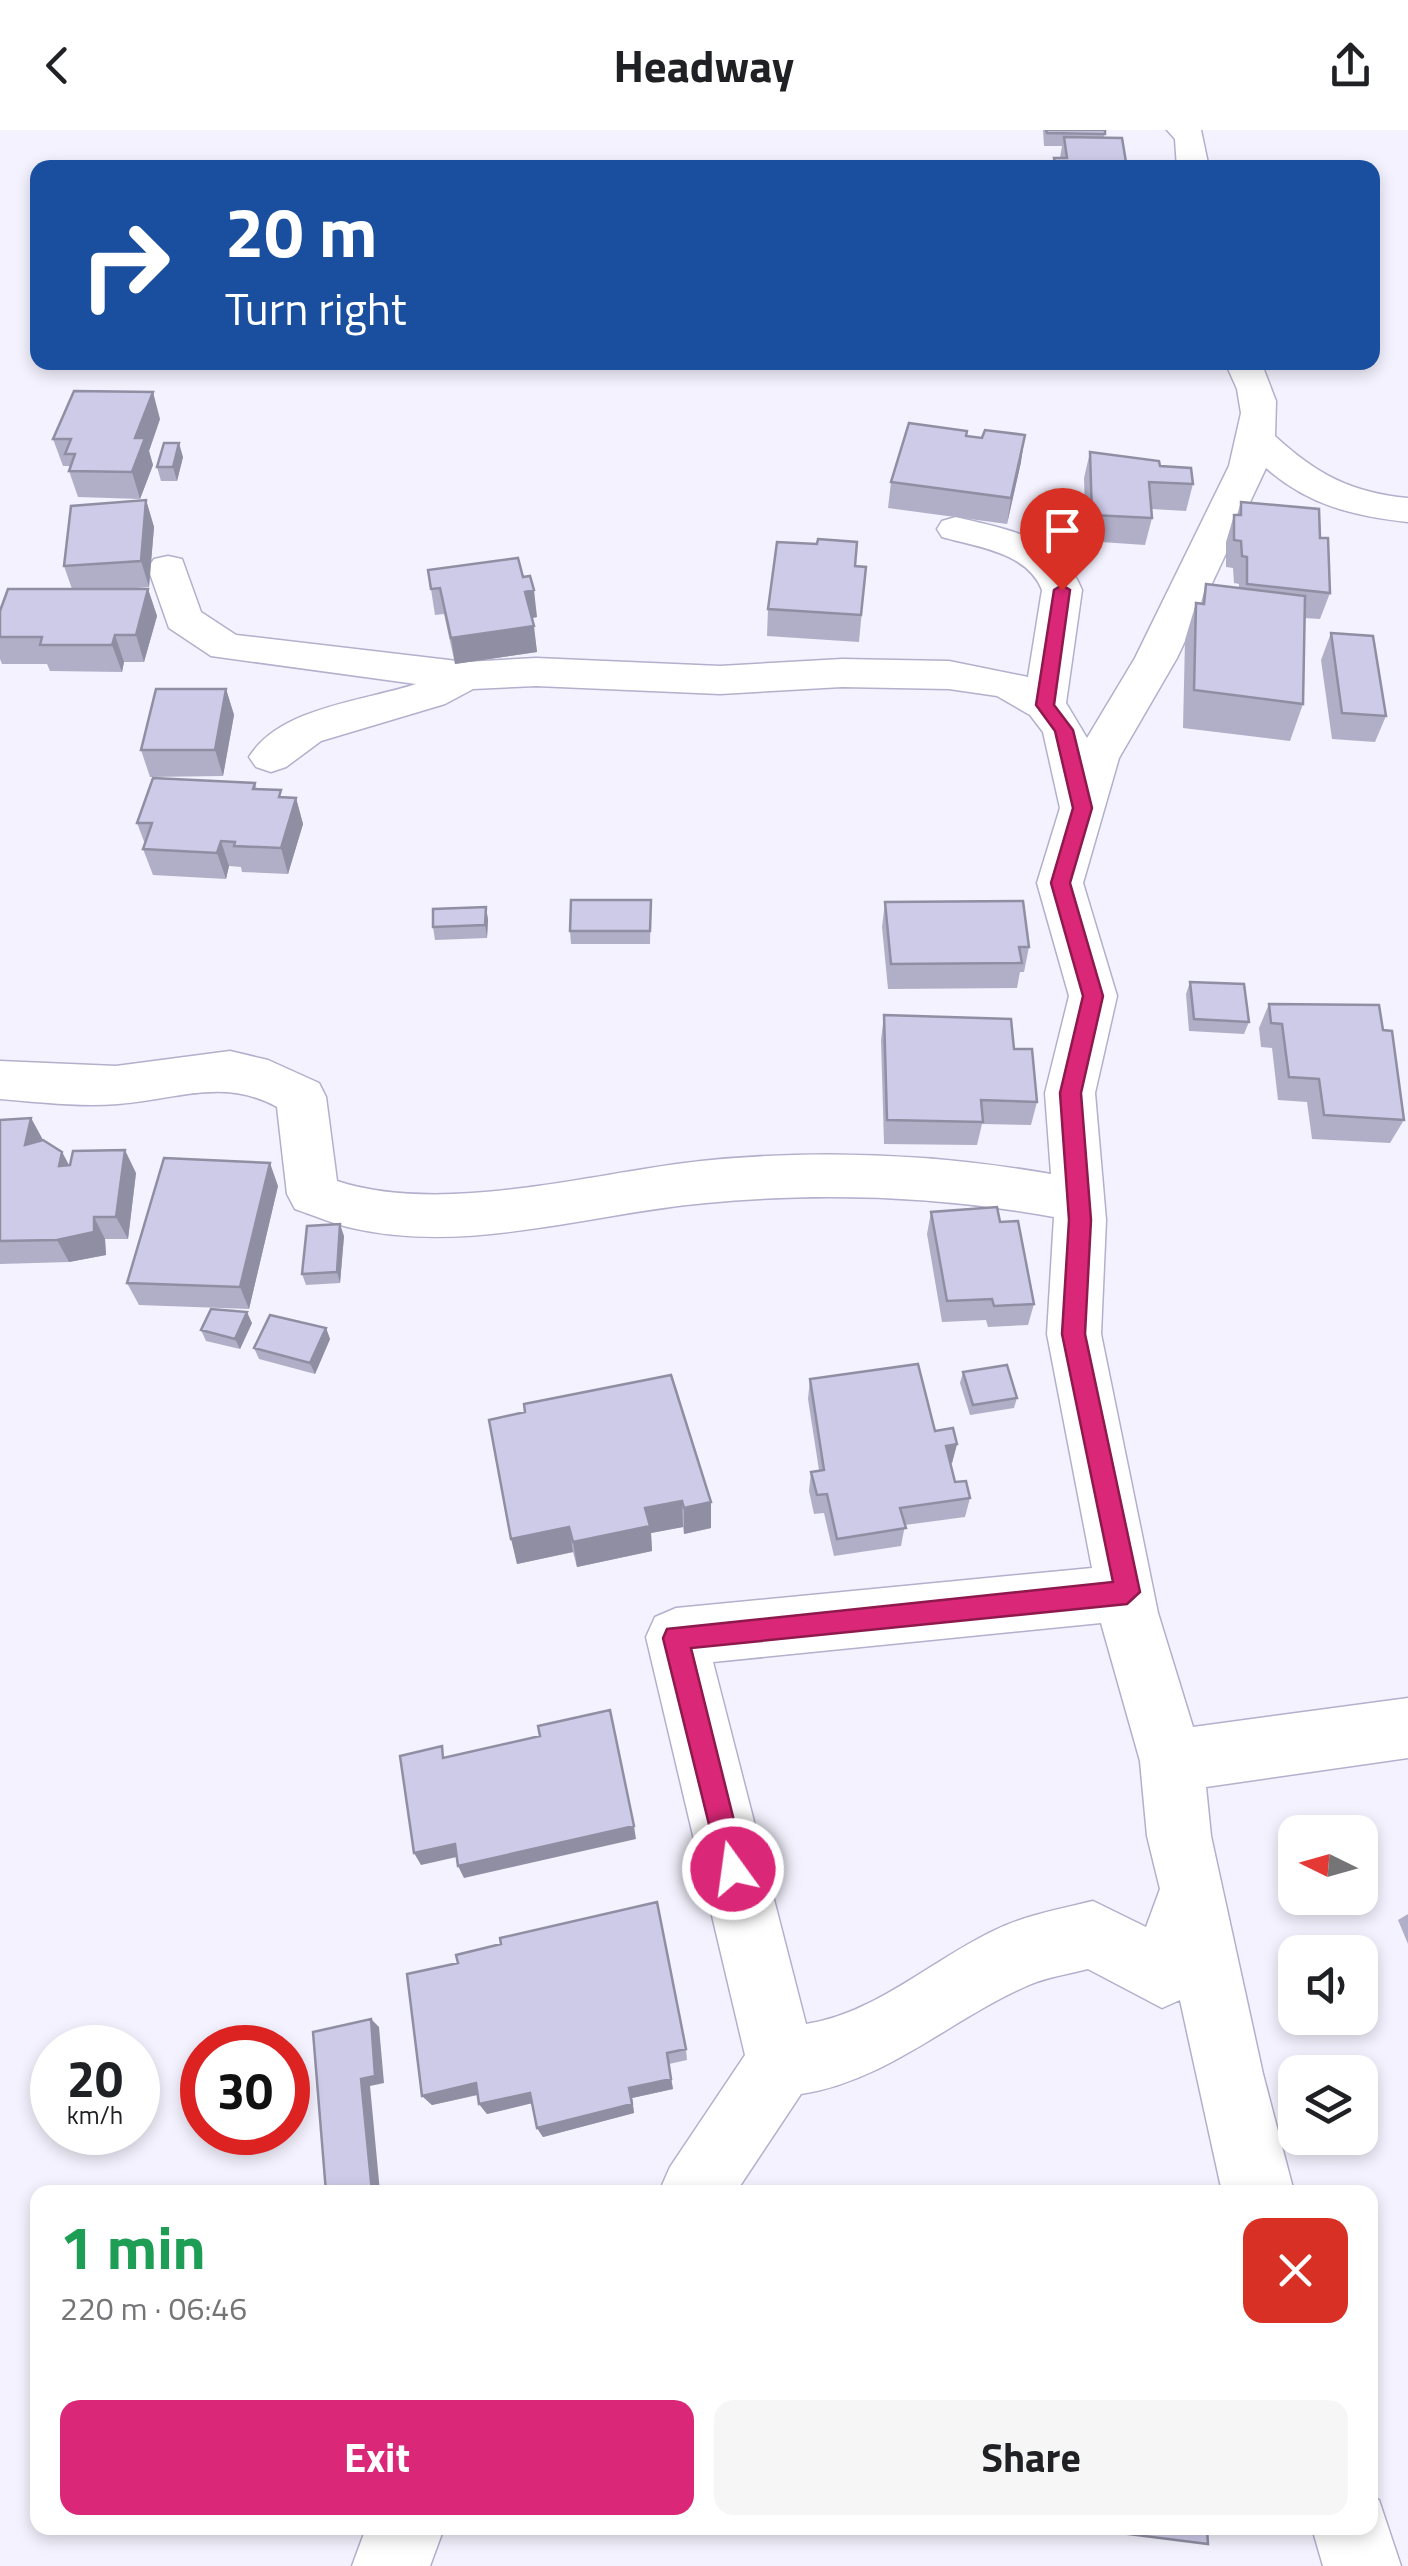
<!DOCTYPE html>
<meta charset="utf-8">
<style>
body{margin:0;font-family:"Titillium Web",sans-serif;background:#f6f6f6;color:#202124;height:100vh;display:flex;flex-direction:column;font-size:38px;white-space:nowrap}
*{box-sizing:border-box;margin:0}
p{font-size:32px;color:#757577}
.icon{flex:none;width:55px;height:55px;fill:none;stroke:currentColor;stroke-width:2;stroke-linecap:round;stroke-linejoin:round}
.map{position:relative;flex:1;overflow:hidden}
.details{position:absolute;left:30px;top:2055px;width:1348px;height:350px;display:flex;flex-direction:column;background:#fff;border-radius:20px;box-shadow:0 5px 15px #0003}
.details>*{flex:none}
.banner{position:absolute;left:30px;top:30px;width:1350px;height:210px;border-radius:20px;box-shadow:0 5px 15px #0003;background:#1a4fa0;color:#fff;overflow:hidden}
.needle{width:65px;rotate:275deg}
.buttons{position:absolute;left:1278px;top:1685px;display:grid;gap:20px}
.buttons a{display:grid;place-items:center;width:100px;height:100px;border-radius:20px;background:#fff;box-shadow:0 5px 15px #0003;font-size:50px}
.speed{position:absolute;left:30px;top:1895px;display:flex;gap:20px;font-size:50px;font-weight:700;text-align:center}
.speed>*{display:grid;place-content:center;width:130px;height:130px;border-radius:50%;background:#fff;box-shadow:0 5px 15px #0003;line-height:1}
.speed small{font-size:25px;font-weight:400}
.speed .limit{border:15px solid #d22;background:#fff;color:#111}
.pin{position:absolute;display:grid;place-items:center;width:85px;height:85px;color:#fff;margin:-102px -42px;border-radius:50% 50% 50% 0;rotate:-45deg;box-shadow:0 0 10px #0007}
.pin .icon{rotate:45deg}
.me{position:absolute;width:110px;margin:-55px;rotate:346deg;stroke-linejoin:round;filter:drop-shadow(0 0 8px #0008)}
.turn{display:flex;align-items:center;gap:35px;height:210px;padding:0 30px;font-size:45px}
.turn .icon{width:130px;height:130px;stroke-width:2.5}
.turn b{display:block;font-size:70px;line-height:85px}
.round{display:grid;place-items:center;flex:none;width:105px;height:105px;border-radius:20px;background:#f6f6f6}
.headline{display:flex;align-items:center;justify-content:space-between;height:170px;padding:0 30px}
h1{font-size:60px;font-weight:700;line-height:75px;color:#1e9e55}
.action{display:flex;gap:20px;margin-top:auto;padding:20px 30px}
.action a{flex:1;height:115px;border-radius:20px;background:#db2777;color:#fff;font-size:40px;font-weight:700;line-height:115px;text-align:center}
.action a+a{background:#f6f6f6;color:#202124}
header{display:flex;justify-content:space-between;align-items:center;height:130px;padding:0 30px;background:#fff;font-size:45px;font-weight:700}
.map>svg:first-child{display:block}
</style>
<header><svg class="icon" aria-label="back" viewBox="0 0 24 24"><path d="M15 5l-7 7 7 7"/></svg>Headway<svg class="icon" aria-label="share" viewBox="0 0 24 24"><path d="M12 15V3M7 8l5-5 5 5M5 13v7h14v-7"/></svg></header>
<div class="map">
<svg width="1408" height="2436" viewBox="0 0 1408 2436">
<rect width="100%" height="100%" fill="#f3f2fe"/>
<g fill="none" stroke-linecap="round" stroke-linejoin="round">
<g stroke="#b2b0cc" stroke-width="3">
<path id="street" d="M1167,0H1201L1209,38H1177L1175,9Z
M1225,232H1261L1276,271L1275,306C1316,344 1352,363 1408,368V392C1353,386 1308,375 1266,338L1177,528L1119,628L1083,753L1117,866L1095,963L1106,1090L1101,1204L1158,1483L1193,1597L1408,1568V1628L1206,1657L1211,1706L1263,1944L1294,2062H1222L1180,1870L1162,1878L1088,1839C1069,1844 1047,1847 1029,1855C952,1888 887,1951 801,1964L736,2062H659L670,2037L745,1925L646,1507L655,1487L676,1478L1092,1438L1047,1204L1054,1087C939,1066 822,1062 706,1073C592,1083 467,1125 352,1098C333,1094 313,1085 295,1079L287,1064L277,977C223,947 175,970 118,974C78,977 39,972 0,969V931L116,936L230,921L268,930L319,953L326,967L337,1051C444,1086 591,1043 701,1031C817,1019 936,1024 1051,1044L1045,963L1069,866L1037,753L1060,678L1043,602L1030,585L997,566L949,559L842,557L720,564L536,556L473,559L445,574L321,611L286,637L271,642L256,637L249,627C280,577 365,571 416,554L211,526L169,498L148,438L154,429L168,426L182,429L201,482L236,505L466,532L536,528L720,536L842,529L949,531L1028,547L1042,460C1027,422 977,417 942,407L937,399L942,391L956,387C1007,400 1061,406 1082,460L1066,573L1087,608L1135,528L1229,336L1241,283L1237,259ZM1101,1493L1140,1631L1147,1706L1160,1759L1146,1797L1093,1771C1060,1779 1026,1785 995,1800C933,1829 875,1884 806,1894L713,1532Z
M1370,2367L1379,2370L1401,2436H1323L1312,2398H1370Z
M366,2398H444L430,2436H352Z"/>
</g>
<use href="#street" fill="#fff" fill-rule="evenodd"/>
</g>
<path fill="#b1afc8" d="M1043,0H1105L1104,7L1127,38H1053L1054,28H1060L1062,16H1044Z
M160,289L149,321L153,335L140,369L78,367L69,341V336H63L53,309Z
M966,306L1021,332L1007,394L888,378L891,352Z
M1090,322L1160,336L1193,354L1186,381L1151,379L1152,388L1145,415L1086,411L1084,348Z
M183,327L177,351H161L157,337Z
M146,370L154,397L149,457L124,459H148L157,486L144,532H124L122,542L50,541L47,534H2L0,529V481L72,459L64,436Z
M1241,372L1320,408L1330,463L1320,489L1304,488L1303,574L1290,611L1183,598L1185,510L1196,473H1201L1206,454L1239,458V454L1234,453L1233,438L1226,437V412L1234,385H1237Z
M855,437H866L859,512L767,506L768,479Z
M428,440L523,447L537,487L532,488L537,522L455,534L444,484L435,485Z
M1331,503L1386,586L1375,612L1332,609L1321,530Z
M226,559L234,585L223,646L150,647L141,620Z
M255,653L257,659L283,667L296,668L303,694L288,744L242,742L241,737L229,736L226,749L153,745L143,719L145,714L137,693Z
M651,770L650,814H571L570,801Z
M885,772L1029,817L1024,842H1020L1017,858L888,859L882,797Z
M486,777L488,790L487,808L435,810L433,797Z
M1190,852L1249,892L1244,904L1189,901L1186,864Z
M1269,874L1383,900L1404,990L1390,1013L1312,1009L1307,972L1278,970L1272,918L1261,917L1259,898Z
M884,885L1014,919L1037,972L1031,995L982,994L977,1015L884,1014L881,910Z
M31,988L43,1010L62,1022L69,1035L136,1043L128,1109H105L106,1125L69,1132L0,1134V990Z
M278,1056L249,1179L139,1175L127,1153Z
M931,1082L1000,1092L1034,1174L1028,1195L988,1197L986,1190L942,1192L927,1104Z
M344,1106L340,1153L306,1155L302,1144Z
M252,1193L240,1219L206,1211L201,1200Z
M326,1198L330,1209L315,1244L259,1229L254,1218Z
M963,1242L1017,1268L1014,1278L970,1285L960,1253Z
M810,1249L935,1301L957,1314L952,1333L950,1334L955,1352L970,1368L965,1387L905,1395L901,1416L834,1426L824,1383L814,1384L809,1361L811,1342L819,1340L808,1269Z
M489,1290L711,1372V1398L684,1404L683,1397L651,1403L652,1421L577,1437L573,1422L517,1434Z
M1408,1784V1814L1398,1790Z
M686,1919L687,1930L669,1934L673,1959L632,1968L634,1983L543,2007L537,1998L532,1973L487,1984L479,1974L478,1965L432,1975L422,1966Z"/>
<path fill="#908ea3" d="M153,262L160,289L149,321L153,335L140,369L132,342L135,308Z
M1025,305L1021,332L1007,394L1011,368Z
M179,313L183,327L177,351L173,337Z
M146,370L154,397L149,457L141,431Z
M148,459L157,486L144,532L136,505Z
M534,460L537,487L528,489L525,462Z
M534,496L537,522L455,534L451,508Z
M115,505L124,532L122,542L112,515Z
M226,559L234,585L223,646L215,620Z
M296,668L303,694L288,744L281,718Z
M221,711L229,736L226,749L217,723Z
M486,777L488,790L487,808L485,795Z
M31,988L44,1012L25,1015Z
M125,1020L136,1043L128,1109L116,1087Z
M62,1022L74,1045L59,1036Z
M270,1033L278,1056L249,1179L240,1157Z
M94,1087L105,1109L106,1125L69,1132L57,1110Z
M340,1094L344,1106L340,1153L337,1142Z
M247,1182L252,1193L240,1219L235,1209Z
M326,1198L330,1209L315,1244L310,1233Z
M957,1314L952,1333L941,1335L946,1316Z
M682,1371L683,1397L651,1403L652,1421L577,1437L573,1412L645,1378Z
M711,1372V1398L684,1404V1378Z
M569,1397L573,1422L517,1434L511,1409Z
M634,1696L636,1709L464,1748L458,1736Z
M455,1714L461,1726L421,1735L414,1723Z
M371,1889L379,1897L384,1953L370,1956L380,2062H372L361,1949Z
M671,1949L673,1959L632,1968L634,1983L543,2007L537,1998L629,1958Z
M476,1953L485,1963L432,1975L422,1966Z
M530,1963L537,1972L487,1984L479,1974Z"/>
<path fill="#cecbe9" stroke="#908ea3" stroke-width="2.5" d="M1046,0H1105V4L1047,3Z
M1064,7L1122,8L1127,38H1056L1054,28H1067Z
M74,261L153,262L135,308H145L132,342L69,341L75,324H65L71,309H53Z
M909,293L967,301L966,306L982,308L985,300L1025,305L1011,368L891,352Z
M164,313H179L173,337H157Z
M1090,322L1159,331L1160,336L1191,338L1193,354L1149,352L1152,388L1092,385Z
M146,370L141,431L64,436L71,376Z
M1241,372L1319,379L1320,408H1328L1330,463L1247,454V427L1242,426L1241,411L1234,410V385H1241Z
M818,409L857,412L855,436L866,437L861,485L768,479L777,412L817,414Z
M518,428L523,447L530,446L534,460L525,462L534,496L451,508L440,458L431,459L428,440Z
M1206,454L1305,466L1303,574L1194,560L1196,473L1204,474Z
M8,459H148L136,505H115L112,515H40L42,507H0V481Z
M1331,503L1373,506L1386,586L1342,583Z
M156,559H226L215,620H141Z
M153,648L255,653L253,659L281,660L279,667L296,668L281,718L234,716L235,712L221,711L217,723L143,719L152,693H137Z
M571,770H651L650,801H570Z
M1023,771L1029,817H1019L1022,833L891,834L885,772Z
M486,777L485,795L433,797V779Z
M1190,852L1244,854L1249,892L1194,889Z
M1269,874L1379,875L1383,900L1392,901L1404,990L1324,985L1319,949L1289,947L1282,894L1271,893Z
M884,885L1011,889L1014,919H1032L1037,972L981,970L983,992L887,990Z
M31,988L25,1015L43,1010L62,1022L59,1036L70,1035L73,1021L125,1020L116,1087H94V1102L57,1110L0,1111V990Z
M164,1028L270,1033L240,1157L127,1153Z
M997,1077L1000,1092L1018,1091L1034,1174L994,1176L992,1169L947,1171L931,1082Z
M340,1094L337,1142L302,1144L307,1096Z
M211,1179L247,1182L235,1209L201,1200Z
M270,1185L326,1198L310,1233L254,1218Z
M918,1234L935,1301L953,1298L957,1314L946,1316L955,1352L966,1351L970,1368L900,1378L906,1398L837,1409L827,1364L817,1365L811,1342L824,1340L810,1249Z
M1007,1235L1017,1268L973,1275L963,1242Z
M671,1245L711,1372L684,1378L682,1371L645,1378L650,1396L573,1412L569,1397L511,1409L489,1290L525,1282L524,1274Z
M610,1580L634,1696L458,1736L455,1714L414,1723L400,1626L442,1616L443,1628L540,1606L538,1596Z
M657,1772L686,1919L667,1923L671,1949L629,1958L632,1974L537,1998L530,1963L479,1974L476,1953L422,1966L407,1844L458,1833L456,1825L501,1814L500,1808Z
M371,1889L375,1946L361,1949L372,2062H326L313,1902Z
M1096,2398H1207L1208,2414L1096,2400Z"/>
<path fill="#db2777" stroke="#8e194d" stroke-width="2.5" d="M1062,455L1070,460L1054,575L1073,600L1092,678L1070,753L1103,866L1081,963L1091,1090L1085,1204L1140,1462L1127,1474L691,1518L746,1739L743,1749L733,1752L723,1749L720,1739L663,1508L667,1499L1113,1452L1062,1204L1069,1090L1060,963L1083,866L1051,753L1073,678L1055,601L1036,575L1054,460Z"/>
</svg>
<div class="buttons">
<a><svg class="needle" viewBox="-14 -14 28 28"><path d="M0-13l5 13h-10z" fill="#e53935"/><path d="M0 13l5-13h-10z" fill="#757577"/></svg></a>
<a><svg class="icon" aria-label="sound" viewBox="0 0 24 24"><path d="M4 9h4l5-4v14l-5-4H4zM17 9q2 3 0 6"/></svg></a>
<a><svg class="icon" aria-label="layers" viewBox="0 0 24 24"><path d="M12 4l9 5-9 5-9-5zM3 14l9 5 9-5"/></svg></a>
</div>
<div class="speed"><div>20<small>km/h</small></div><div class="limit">30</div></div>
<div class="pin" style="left:1062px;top:460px;background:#d93025"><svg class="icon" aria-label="arrive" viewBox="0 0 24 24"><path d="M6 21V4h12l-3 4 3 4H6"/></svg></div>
<svg class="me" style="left:733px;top:1739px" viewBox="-20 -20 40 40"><circle r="17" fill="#db2777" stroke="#fff" stroke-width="3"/><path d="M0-11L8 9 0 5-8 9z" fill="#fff"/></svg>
<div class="banner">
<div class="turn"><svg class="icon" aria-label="right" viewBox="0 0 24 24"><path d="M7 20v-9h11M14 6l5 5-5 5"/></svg><div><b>20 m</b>Turn right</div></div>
</div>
<section class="details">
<div class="headline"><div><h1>1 min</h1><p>220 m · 06:46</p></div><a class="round" style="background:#d93025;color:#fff"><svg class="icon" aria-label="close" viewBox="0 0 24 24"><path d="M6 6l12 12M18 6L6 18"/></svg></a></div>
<div class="action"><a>Exit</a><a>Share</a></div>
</section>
</div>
